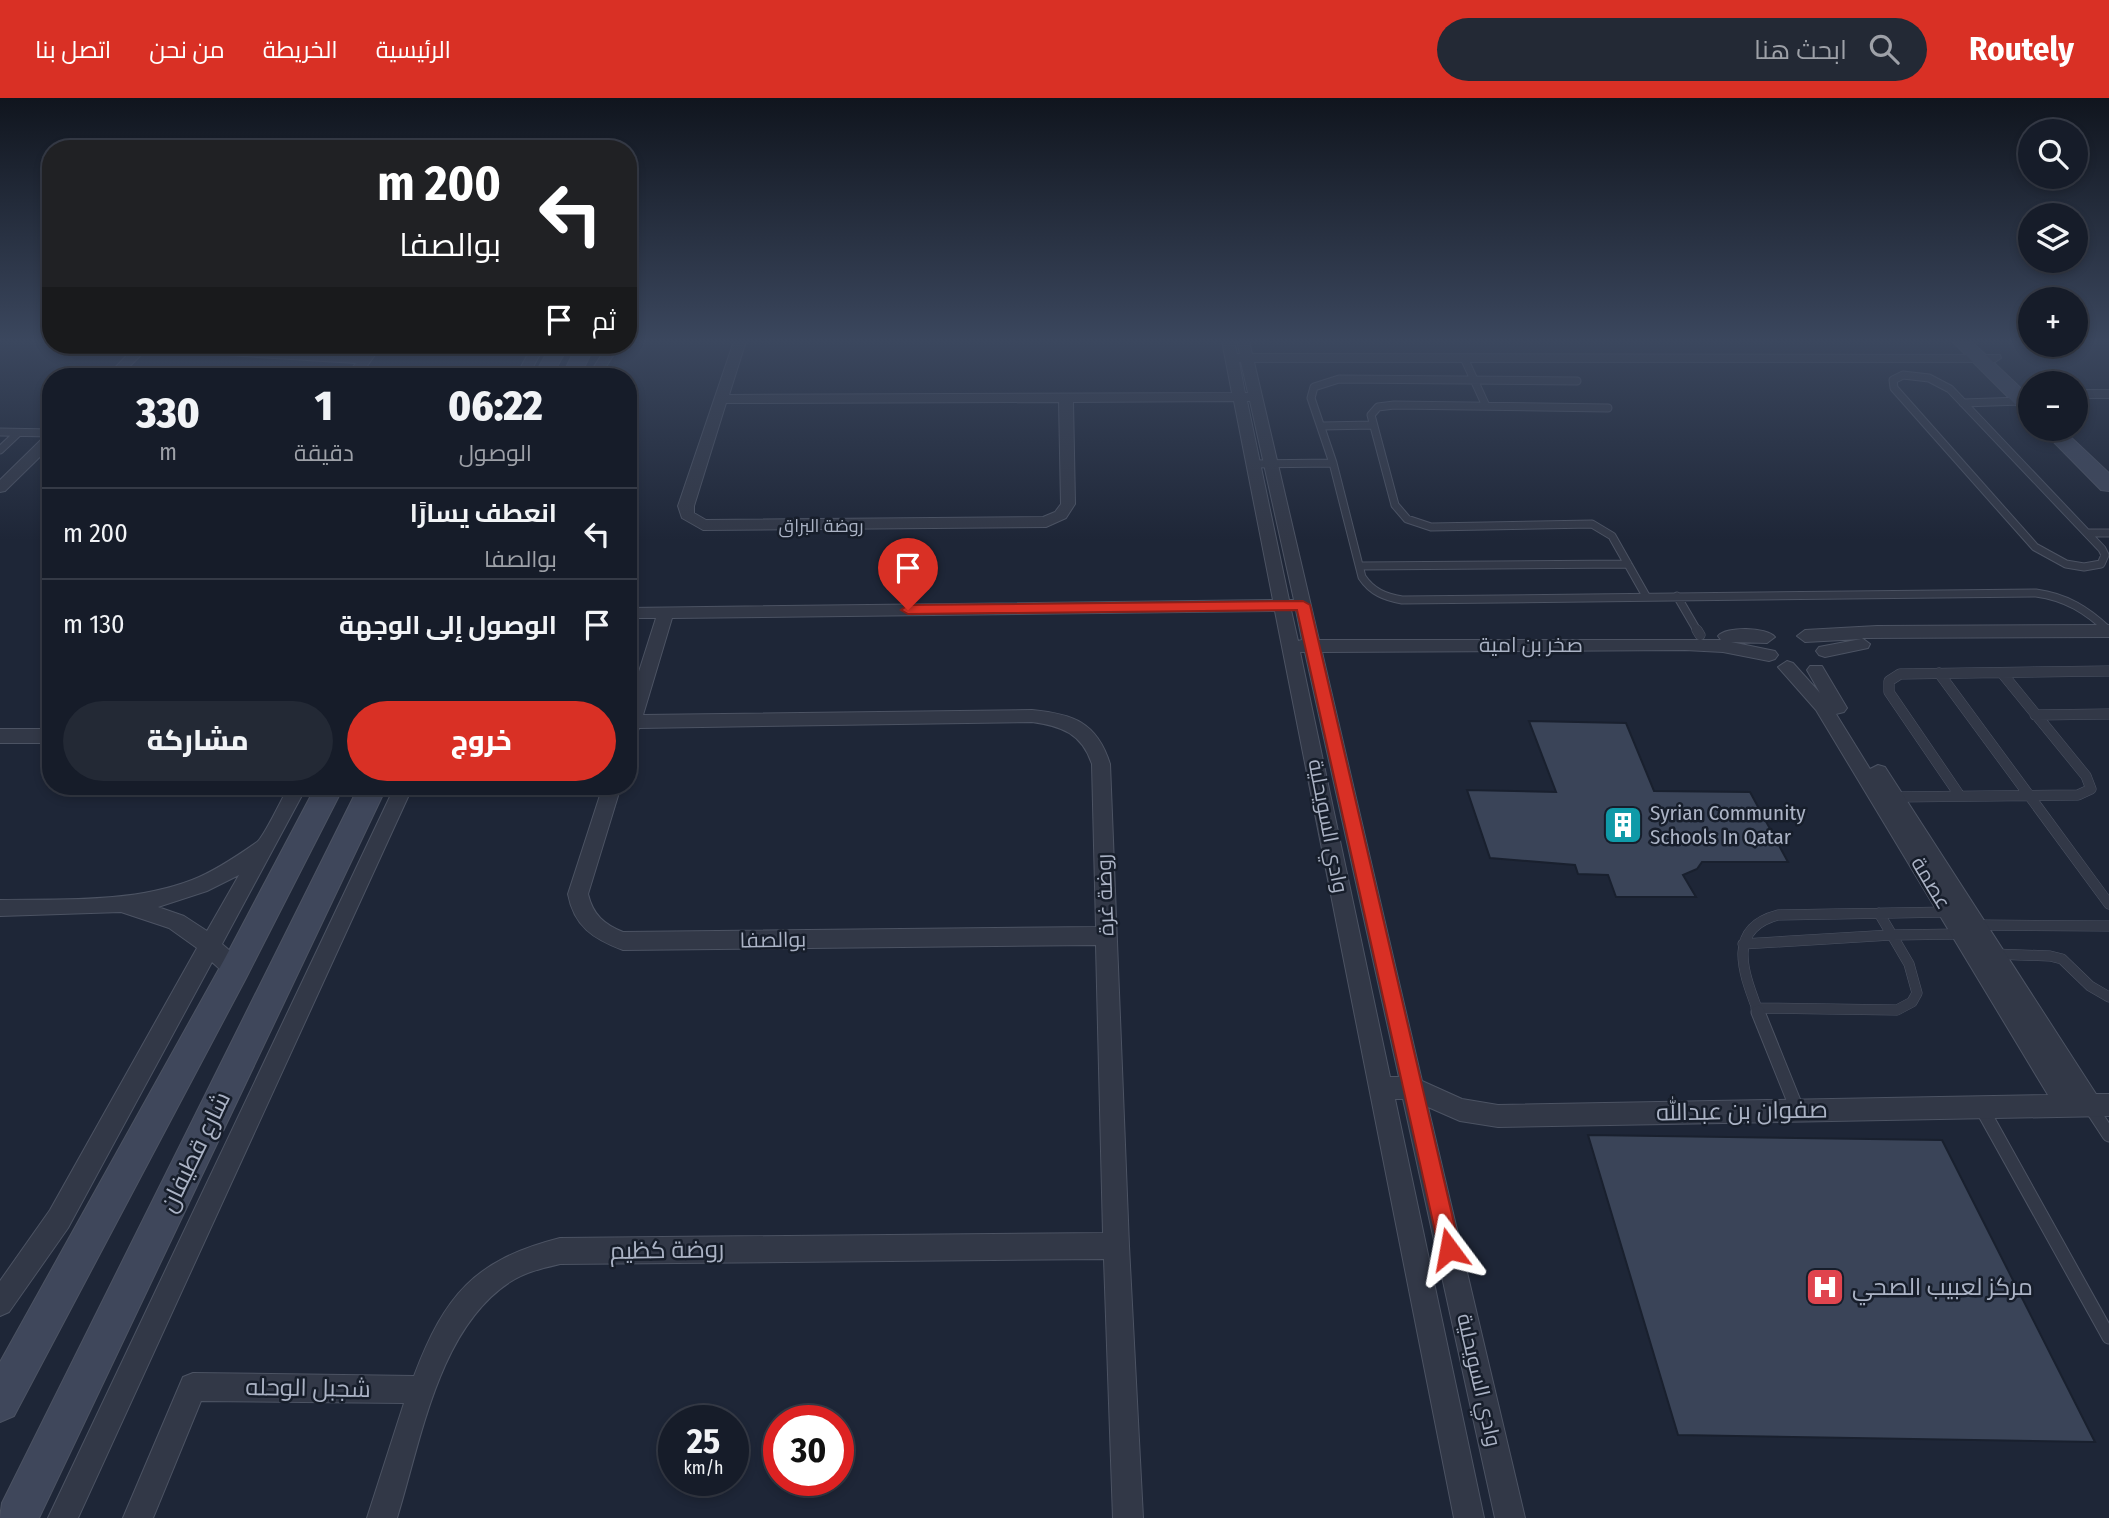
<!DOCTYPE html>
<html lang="ar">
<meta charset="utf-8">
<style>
body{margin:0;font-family:"Fira Sans Condensed",Cairo,sans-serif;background:#232935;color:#f1f3f6;direction:rtl;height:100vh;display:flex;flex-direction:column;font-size:26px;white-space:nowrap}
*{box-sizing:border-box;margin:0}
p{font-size:23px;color:#9ea1a8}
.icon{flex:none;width:38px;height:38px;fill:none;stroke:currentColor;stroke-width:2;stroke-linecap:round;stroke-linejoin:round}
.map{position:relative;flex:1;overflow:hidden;direction:ltr}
.drawer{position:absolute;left:42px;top:270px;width:595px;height:427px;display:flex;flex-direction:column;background:#161c29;border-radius:28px;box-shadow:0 4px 10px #0003,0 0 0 2px #353a46;direction:rtl}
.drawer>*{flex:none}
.guide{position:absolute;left:42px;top:42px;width:595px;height:214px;border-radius:28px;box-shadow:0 4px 10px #0003,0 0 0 2px #353a46;direction:rtl;background:#202124;color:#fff;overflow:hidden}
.fabs{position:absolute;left:2018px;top:21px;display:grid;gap:14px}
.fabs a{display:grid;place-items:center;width:70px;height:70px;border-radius:50%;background:#161c29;box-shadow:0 4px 10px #0003,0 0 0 2px #353a46;font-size:35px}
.speed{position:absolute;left:658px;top:1307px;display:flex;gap:14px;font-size:35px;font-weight:700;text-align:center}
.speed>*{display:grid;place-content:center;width:91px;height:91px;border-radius:50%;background:#161c29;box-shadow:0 4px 10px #0003,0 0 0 2px #353a46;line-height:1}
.speed small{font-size:18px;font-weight:400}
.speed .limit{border:10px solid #d22;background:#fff;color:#111}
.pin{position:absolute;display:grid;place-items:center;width:60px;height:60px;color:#fff;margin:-72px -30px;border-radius:50% 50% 50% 0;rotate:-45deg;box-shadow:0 0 7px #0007}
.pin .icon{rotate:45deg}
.me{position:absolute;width:77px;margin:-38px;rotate:347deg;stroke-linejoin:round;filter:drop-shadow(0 0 5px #0008)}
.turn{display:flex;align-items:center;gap:24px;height:147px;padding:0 21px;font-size:32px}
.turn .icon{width:91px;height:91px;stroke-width:2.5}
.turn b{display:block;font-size:49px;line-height:60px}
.then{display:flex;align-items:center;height:66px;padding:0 21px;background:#0003;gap:14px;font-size:26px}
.eta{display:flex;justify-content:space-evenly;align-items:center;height:119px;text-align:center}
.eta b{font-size:42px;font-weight:800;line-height:49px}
.cta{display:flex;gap:14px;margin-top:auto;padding:14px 21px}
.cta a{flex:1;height:80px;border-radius:42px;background:#d93025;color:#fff;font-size:28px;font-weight:800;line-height:80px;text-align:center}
.cta a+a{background:#232935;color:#f1f3f6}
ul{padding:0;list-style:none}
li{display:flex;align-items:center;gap:21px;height:91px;padding:0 21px;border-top:2px solid #353a46}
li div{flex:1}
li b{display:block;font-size:26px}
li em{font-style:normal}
header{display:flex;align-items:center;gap:42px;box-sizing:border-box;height:98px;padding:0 35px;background:#d93025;color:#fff}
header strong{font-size:33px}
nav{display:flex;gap:38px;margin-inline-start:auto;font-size:24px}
.search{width:490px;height:63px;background:#232935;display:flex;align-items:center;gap:18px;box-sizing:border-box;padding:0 24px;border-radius:38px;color:#9ea1a8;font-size:26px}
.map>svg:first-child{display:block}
</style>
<header>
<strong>Routely</strong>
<div class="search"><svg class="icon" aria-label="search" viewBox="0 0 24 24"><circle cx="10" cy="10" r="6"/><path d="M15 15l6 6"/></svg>ابحث هنا</div>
<nav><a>الرئيسية</a><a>الخريطة</a><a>من نحن</a><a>اتصل بنا</a></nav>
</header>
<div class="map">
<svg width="2109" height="1420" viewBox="0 0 2109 1420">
<rect width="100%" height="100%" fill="#1e2637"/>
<path fill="#3a4458" stroke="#19202e" stroke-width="2" d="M1529,623L1626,625L1654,693L1750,694L1788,764H1702L1697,771L1683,777L1696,799H1616L1608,777L1578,776L1575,767L1490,760L1467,692L1556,694Z
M1588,1037L1942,1042L2095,1344L1678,1337Z"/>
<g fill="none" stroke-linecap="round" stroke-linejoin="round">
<g stroke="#4c5363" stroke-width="9">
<path id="lane-far2" d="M1465,262L1486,308
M1903,277L1929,280L1950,291L2102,451L2105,457L2101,466L2084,469L2066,466L2035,449L1894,290L1893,282Z
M1577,283L1339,281L1314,289L1311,300L1333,365L1362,479C1372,494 1385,499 1402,502L2036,495C2066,499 2087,512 2109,533
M1963,305L2022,303
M1608,310L1394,307L1378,309L1371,317L1395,407L1407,421L1431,429L1592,426L1612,438L1646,498
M1322,328L1373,327
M0,334L51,335
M0,352L18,335
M1254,366L1333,365
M2087,435H2109
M1360,468L1628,466
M1677,498L1698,534"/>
</g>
<g stroke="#4c5363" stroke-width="11">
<path id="lane-far1" d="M1697,532L1700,537
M1939,575L2109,806
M2035,617L2109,616
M1960,698L1889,594V583L1900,576L2109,573
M1894,699L2078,697L2091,691L2086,678L2002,575
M1977,827L2109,828
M1743,846L1891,837L1961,836
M1994,856L2050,858L2062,861L2090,888L2109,899
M1756,910L1897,912L1912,904L1917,895L1909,866L1879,815
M1759,916C1745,878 1724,831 1778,817L1949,814"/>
</g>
<g stroke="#4c5363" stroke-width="15">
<path id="lane" d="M1758,914L1797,1011
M2090,1008L2109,1037
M1981,1009L2109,1239"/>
</g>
<g stroke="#4c5363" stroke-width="2">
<path id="street" d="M734,243H746L729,297L1232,295L1222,243H1234L1237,256H1240L1237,243H1249L1252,256L2000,257L2001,260L1995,264H1254L1319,542H1721L1718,538C1726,528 1767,529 1775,539L1767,545L1731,544L1775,553L1778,557L1775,561L1769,563L1723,554L1685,552L1322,554L1422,983L1462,1001L1498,1007L2048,997L1816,612L1778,569L1787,563L1793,565L1820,595L1807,572L1810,568H1822L1847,610L1844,614L1836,616L1870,671L1878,667L1885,669L2096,996H2109V1018L1498,1029L1460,1023L1428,1009L1525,1420H1495L1403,1001H1395L1484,1420H1454L1275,513L672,520L643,617L1032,612C1073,616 1097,624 1110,666L1129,1148L1143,1420H1113L1104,1161L560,1166C543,1170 525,1174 510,1184C438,1231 421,1343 397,1420H367L404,1305L201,1303L153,1420H123L183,1279L193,1275L414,1278C445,1197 474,1162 560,1140L1103,1135L1096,847L623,852C593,841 574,828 568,796L603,688H621L588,796C593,817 604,826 623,834L1096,829L1092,666C1082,636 1062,628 1032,624L639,630L634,643L628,645V608L656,520H628V510L1273,502L1234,303L1073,304L1075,406L1066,420L1046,429L703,432L682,420L678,408ZM1239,264H1241L1248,295H1245ZM1247,303H1250L1294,502H1289ZM1059,304L1061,406L1055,414L1043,419L706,422L694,415V408L726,305ZM1291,512H1296L1302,542L1298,543ZM1300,554H1305L1399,979H1390Z
M115,247H179L361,258L370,247H382L360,278H346L356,265L146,252L120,278H107L132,252L116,250Z
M533,247H545L528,278H516Z
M608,247H620L600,278H588Z
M2076,292H2109V300H2076Z
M51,336V348L5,393L0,394V382L46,337Z
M2109,527V539L1862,540L1870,546L1868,550L1825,559L1819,557L1816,553L1819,549L1861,541L1805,544L1797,538L1805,532L1877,528Z
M0,631H51V645H0Z
M289,688H307L222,846L243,864L246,871L243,878C229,882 222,873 212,864L68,1130L9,1214L0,1218V1183L50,1112L197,850L169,830L121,814L0,818V802C63,801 132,805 192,782C215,773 237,758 257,744C264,739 283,698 289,688ZM239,777L207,833L184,818L158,809L207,793Z
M395,688H413L78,1420H48Z"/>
</g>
<g stroke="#4c5363" stroke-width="2">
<path id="secondary" d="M1952,243H1971L2030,299V316L2023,314Z
M551,247H569L552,278H534Z
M577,247H595L580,278H562Z
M2041,331H2062L2109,375V393L2101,392Z
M316,688H344L246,880L14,1318L0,1324V1264L224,862Z
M359,688H387L39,1420H0L2,1405Z"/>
</g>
<use href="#lane-far2" stroke="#323847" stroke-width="7"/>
<use href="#lane-far1" stroke="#323847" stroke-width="10"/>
<use href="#lane" stroke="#323847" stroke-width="13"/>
<use href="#street" fill="#323847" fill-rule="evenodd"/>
<use href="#secondary" fill="#3f475b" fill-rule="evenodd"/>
</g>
<linearGradient id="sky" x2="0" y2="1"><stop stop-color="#10151e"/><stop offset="0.55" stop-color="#3b475e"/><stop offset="1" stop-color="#3b475e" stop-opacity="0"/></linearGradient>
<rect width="2109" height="442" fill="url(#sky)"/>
<path fill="#d93025" stroke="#8d1f18" stroke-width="2" d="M1303,503L1310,507L1460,1151L1457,1158L1449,1161L1442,1158L1439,1151L1297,512L908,516L901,512L908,507Z"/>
<defs>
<g id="building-square" transform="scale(2.0125)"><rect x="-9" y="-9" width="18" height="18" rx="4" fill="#0f9aa8" stroke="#171e2b"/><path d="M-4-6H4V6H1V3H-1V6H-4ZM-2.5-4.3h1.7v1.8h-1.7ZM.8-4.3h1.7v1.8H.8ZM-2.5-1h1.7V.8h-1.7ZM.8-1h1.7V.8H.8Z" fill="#fff"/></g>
<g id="hospital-square" transform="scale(2.0125)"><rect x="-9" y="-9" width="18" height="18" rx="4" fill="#e0444e" stroke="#171e2b"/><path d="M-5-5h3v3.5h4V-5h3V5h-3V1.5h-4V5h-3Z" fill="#fff"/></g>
</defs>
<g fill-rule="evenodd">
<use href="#building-square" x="1623" y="727"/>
<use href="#hospital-square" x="1825" y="1189"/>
</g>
<g text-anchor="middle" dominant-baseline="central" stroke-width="5" stroke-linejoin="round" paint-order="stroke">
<g font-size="18" fill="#abb3c5" stroke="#171e2b">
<text x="821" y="428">روضة البراق</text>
</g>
<g font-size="21" fill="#abb3c5" stroke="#171e2b">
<text x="1531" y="547">صخر بن امية</text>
<text transform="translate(1328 728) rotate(79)">وادي السويحلية</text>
<text transform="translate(1931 785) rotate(59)">عصمة</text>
<text transform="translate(1105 797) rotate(-92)">روضة غرة</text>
<text transform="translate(773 842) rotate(-1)">بوالصفا</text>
<text transform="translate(1479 1282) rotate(77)">وادي السويحلية</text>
</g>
<g font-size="21" fill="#abb3c5" stroke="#171e2b" text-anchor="start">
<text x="1650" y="715">Syrian Community<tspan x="1650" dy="24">Schools In Qatar</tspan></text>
</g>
<g font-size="24" fill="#abb3c5" stroke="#171e2b">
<text transform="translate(1742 1013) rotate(-1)">صفوان بن عبدالله</text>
<text transform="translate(195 1054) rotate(-64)">شارع قطيفان</text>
<text transform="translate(667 1152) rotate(-1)">روضة كظيم</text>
<text transform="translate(308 1290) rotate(1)">شجبل الوحله</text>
</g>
<g font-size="24" fill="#abb3c5" stroke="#171e2b" text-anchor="start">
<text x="1852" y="1189">مركز لعبيب الصحي</text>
</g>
</g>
</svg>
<div class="fabs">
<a><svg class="icon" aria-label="search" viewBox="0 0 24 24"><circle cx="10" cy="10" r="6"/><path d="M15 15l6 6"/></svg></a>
<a><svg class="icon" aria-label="layers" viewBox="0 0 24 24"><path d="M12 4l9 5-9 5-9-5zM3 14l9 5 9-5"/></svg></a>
<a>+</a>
<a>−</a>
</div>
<div class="speed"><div>25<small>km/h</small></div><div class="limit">30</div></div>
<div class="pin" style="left:908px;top:512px;background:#d93025"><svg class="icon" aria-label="arrive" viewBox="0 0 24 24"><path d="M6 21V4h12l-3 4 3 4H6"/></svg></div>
<svg class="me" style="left:1449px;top:1151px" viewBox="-20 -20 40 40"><path d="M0-17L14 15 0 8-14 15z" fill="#d93025" stroke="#fff" stroke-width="4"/></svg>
<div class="guide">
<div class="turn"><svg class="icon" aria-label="left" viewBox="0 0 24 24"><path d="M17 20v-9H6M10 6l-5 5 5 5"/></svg><div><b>200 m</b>بوالصفا</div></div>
<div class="then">ثم<svg class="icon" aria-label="arrive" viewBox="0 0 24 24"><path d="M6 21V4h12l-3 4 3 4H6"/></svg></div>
</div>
<section class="drawer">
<div class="eta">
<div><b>06:22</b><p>الوصول</p></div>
<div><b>1</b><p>دقيقة</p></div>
<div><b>330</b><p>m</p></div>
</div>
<ul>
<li><svg class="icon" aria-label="left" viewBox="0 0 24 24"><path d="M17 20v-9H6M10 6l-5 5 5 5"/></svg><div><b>انعطف يسارًا</b><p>بوالصفا</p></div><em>200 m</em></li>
<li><svg class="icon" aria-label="arrive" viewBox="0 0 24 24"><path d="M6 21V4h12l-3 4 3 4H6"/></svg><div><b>الوصول إلى الوجهة</b></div><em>130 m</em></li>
</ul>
<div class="cta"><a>خروج</a><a>مشاركة</a></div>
</section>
</div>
